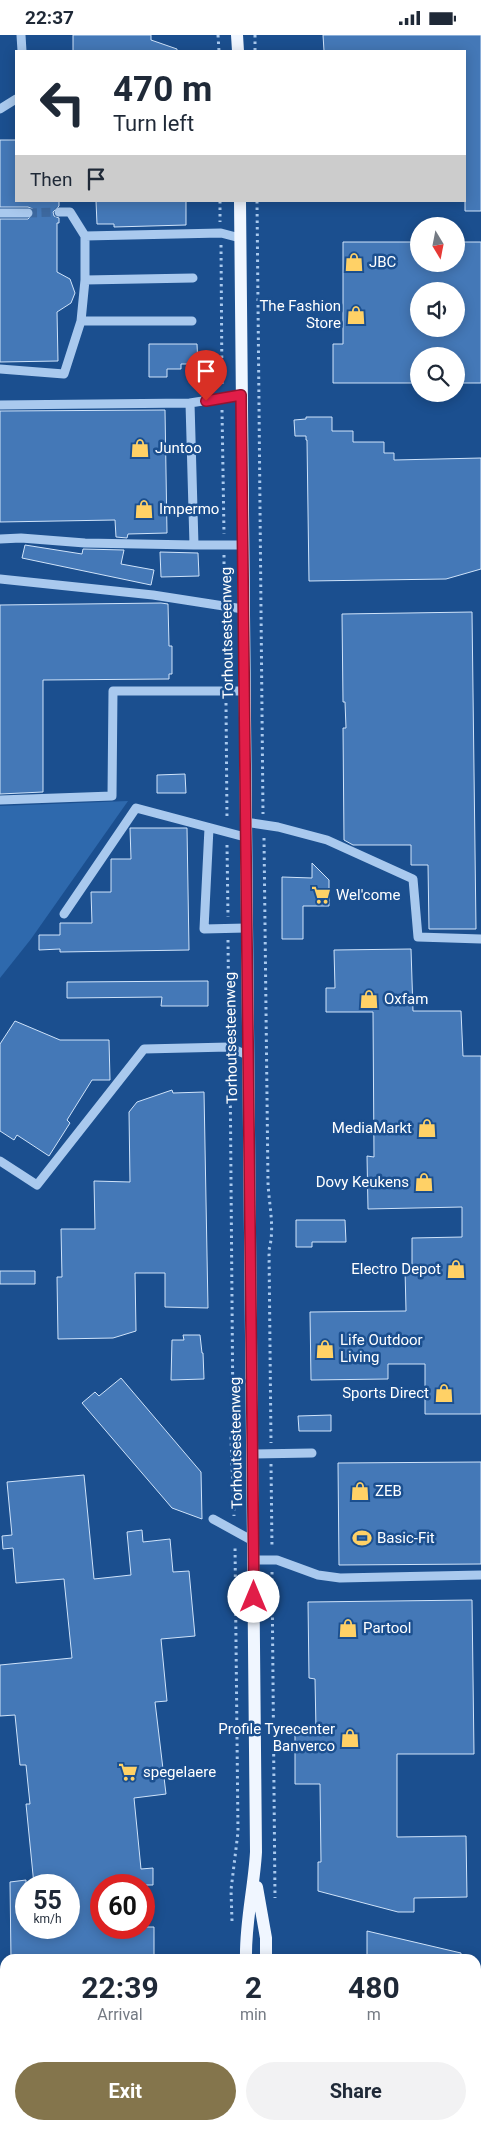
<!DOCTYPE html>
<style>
body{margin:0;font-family:Roboto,sans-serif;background:#f2f2f3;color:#1f2937;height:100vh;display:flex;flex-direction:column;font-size:19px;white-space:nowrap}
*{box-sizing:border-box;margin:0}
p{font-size:16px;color:#747a83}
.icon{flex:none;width:28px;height:28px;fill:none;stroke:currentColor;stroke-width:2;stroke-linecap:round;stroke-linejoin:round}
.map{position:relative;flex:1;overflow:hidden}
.drawer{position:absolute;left:0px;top:1919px;width:481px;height:176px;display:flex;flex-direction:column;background:#fff;border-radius:15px 15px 0 0;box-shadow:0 2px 12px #0003}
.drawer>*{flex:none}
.guide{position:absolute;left:15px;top:15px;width:451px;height:152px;border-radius:0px;box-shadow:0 2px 12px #0003;background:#fff;color:#1f2937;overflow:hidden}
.needle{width:32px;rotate:170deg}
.fabs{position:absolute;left:410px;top:182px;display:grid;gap:10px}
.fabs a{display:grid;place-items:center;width:55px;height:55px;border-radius:50%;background:#fff;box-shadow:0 2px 12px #0003;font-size:25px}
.speed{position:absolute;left:15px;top:1839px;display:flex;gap:10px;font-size:25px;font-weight:700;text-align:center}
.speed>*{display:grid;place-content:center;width:65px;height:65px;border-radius:50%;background:#fff;box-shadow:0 2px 12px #0003;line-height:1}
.speed small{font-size:12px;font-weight:400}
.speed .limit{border:8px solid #d22;background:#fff;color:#111}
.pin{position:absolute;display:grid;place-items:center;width:42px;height:42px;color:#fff;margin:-51px -21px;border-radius:50% 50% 50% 0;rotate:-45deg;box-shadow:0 0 5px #0007}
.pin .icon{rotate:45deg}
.me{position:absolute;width:55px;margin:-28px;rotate:0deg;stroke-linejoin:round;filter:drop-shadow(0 0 4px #0008)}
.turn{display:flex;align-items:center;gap:18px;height:105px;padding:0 15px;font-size:22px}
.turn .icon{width:65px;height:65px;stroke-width:2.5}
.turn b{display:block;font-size:35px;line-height:42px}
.then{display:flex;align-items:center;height:48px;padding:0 15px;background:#0003;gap:10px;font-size:19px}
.eta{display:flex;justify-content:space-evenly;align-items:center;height:85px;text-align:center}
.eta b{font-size:30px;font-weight:700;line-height:35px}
.cta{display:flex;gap:10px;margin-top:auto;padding:10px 15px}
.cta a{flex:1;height:58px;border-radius:30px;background:#84754c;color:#fff;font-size:20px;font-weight:700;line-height:58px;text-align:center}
.cta a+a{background:#f2f2f3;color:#1f2937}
.status{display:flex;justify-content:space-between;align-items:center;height:35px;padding:0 25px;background:#fff;direction:ltr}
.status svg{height:14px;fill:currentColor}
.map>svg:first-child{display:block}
</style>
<div class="status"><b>22:37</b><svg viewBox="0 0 49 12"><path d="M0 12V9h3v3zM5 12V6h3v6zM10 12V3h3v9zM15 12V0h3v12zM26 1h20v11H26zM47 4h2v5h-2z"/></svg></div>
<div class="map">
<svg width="481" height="2094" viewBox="0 0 481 2094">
<rect width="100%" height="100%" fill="#1b4f8f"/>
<path fill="#2e69ad" d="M128,766L31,904L0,943V771Z"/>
<path fill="#4478b7" stroke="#cfe3fa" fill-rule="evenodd" d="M73,0H151V5L177,14V16H73Z
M323,0H481V176H465V16H324Z
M0,105H16V166H59V171L53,177L54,181L59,183V188H57V237L70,244L75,258L71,268L57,277L58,326L0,327V184H28L34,178L33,174L28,172H0Z
M96,166H186V190L114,192V189H97Z
M343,207H419V229H456V207H481V348H456V321H419V348H333V309H343ZM419,256H456V294H419Z
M149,309H197L198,329H181V334H167V342H149Z
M165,375L167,498L128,499L127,503L116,502L115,485L0,487V376Z
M306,382H332V396H353V407H384V418H394V425L481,423V534L446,544L309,546L307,405H306V401H295L294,385L306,384Z
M25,510L82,519L83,514L124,515L121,529L154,535L151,550L22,523Z
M160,517L198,518L199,541L161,542Z
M161,568L168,569L169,611H172V639H169V644L43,645V757L0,759V570Z
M472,577L476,894H429L428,830H411V810H353L344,805L343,693H346L345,667H343L342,579Z
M185,739L186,758H157V740Z
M130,793H187L189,915L60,917V914L39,915V900H60V888H92L91,857H111V824H131Z
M312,828L329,845V871H303V904H282V842L312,843Z
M411,914L413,976H461L463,1021H481V1379H425V1329H388V1344L311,1345L310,1277L406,1276L405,1233H412V1203L462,1202V1172L368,1174L367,1121L374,1122L373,977H326V953H335L334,915Z
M208,946V971H161L162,962L67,963V947Z
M15,986L60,1005H109L110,1045H92L67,1085L70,1088L49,1121L17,1100L14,1105L0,1096V1009Z
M172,1055L173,1058L204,1057L208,1273L165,1272V1238H135L136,1296L113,1303L58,1304L57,1242H62L61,1194H95L94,1146L130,1147L129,1077L137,1067Z
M296,1185H345L346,1207H312V1212H296Z
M0,1236H35V1249H0Z
M183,1300H200L202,1318H203L204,1344L171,1345L172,1305H184Z
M121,1343L201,1437L202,1484L172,1473L82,1368L95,1357L99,1361Z
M331,1380V1396H299L298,1381Z
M481,1427V1529L339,1530L338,1428Z
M84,1440L94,1544L131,1540L127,1497L142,1495L143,1507L170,1504L173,1537L189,1536L195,1601L161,1604L167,1666L155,1667L166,1759L134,1763L141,1834L153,1833V1850H101V1892H154V1924H11L10,1847L26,1845V1892H69V1850H34L26,1769H30L26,1730H20L15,1680L0,1681V1630L72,1623L64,1544L16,1548L13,1513L3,1514L2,1501L12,1500L7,1447Z
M472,1565L474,1719H397V1802L466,1801L467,1862L414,1863V1877H398L318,1856V1827H321L320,1749H295V1695H316L315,1644L309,1643L308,1567Z
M367,1896L461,1918V1924H367Z"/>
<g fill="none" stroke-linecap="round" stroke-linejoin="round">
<path stroke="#3d69a0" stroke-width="9" stroke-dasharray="9 4.5" stroke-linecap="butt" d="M28,178L59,177"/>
<path stroke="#a9c9ee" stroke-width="3" stroke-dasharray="2.5 4" stroke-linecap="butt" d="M218,0L219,16
M255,0V16
M220,166V187
M257,166L263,779
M221,210L222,352
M222,375L224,499
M224,520V559
M225,583L226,644
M226,668L227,784
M264,803L268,1148C269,1170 275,1193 269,1215L271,1408
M227,810L228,882
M228,905L229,1002
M230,1025L233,1386L231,1403L234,1481
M271,1429L272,1513
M272,1537L275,1863
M232,1886L231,1855L238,1797L235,1510
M293,2090L294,2094"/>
<path stroke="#a9c9ee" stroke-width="9" d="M21,0L22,16
M0,74L16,64
M59,177H70L85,201
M0,178H28
M85,245L193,243
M81,286H192
M0,334L64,339L81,286L85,245V201L221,198L240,203
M241,360L190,368L194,510H243
M0,370L190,368
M0,504L21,503L85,508L194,510
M0,544L153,560L243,574
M0,765L112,761L113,656H244
M245,787L278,792L327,805L413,844L418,902L481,904
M209,793L204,894L246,893
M64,879L136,773L245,802
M0,1126L37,1150L144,1014L229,1012L247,1020
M252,1419L312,1418
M213,1484L253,1506
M254,1525H277L318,1540L340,1543L481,1540"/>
<path stroke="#f0f6ff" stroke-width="12" d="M237,0L238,16
M240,166L256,1817C254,1853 245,1888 246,1924
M257,1852L266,1903V1924
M248,2090V2094
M270,2090V2094"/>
</g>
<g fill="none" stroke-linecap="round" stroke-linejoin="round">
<g stroke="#92132f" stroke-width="12">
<path id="route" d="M206,366L241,360L254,1562"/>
</g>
<use href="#route" stroke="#e11d48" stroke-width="9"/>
</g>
<defs>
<g id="shop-bare" transform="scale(1.5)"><path d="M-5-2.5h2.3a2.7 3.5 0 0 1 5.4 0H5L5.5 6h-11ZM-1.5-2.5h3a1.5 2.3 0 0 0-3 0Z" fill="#ffd166" stroke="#1b4f8f" stroke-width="2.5" paint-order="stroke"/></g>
<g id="supermarket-bare" transform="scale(1.5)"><path d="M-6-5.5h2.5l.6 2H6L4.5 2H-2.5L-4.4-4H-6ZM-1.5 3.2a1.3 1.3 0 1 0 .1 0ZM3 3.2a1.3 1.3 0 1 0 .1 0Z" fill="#ffd166" stroke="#1b4f8f" stroke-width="2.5" paint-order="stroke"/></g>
<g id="stadium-bare" transform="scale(1.5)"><path d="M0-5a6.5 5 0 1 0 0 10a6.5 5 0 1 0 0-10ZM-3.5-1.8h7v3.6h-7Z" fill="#ffd166" stroke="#1b4f8f" stroke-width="2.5" paint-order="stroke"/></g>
</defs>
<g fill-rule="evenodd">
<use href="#shop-bare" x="354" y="227"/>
<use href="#shop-bare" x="356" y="280"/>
<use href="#shop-bare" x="140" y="413"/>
<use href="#shop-bare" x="144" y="474"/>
<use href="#supermarket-bare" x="321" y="860"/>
<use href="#shop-bare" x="369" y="964"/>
<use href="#shop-bare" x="427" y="1093"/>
<use href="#shop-bare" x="424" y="1147"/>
<use href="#shop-bare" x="456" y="1234"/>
<use href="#shop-bare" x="325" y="1314"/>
<use href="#shop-bare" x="444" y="1358"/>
<use href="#shop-bare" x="360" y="1456"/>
<use href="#stadium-bare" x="362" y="1503"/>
<use href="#shop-bare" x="348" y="1593"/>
<use href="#shop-bare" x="350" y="1703"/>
<use href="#supermarket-bare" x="128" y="1737"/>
</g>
<g text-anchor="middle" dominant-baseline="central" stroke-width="5" stroke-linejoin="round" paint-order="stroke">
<g font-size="15" fill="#fff" stroke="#1b4f8f" text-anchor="start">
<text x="369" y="227">JBC</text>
<text x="341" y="271" text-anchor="end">The Fashion<tspan x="341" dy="17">Store</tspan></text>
<text x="155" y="413">Juntoo</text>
<text x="159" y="474">Impermo</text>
<text x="336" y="860">Wel'come</text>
<text x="384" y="964">Oxfam</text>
<text x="412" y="1093" text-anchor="end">MediaMarkt</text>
<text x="409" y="1147" text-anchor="end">Dovy Keukens</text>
<text x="441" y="1234" text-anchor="end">Electro Depot</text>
<text x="340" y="1305">Life Outdoor<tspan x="340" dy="17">Living</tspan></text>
<text x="429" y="1358" text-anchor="end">Sports Direct</text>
<text x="375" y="1456">ZEB</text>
<text x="377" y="1503">Basic-Fit</text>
<text x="363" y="1593">Partool</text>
<text x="335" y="1694" text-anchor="end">Profile Tyrecenter<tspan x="335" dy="17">Banverco</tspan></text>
<text x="143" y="1737">spegelaere</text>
</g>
<g font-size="15" fill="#fff" stroke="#1b4f8f">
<text transform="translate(227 598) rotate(-91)">Torhoutsesteenweg</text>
<text transform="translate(231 1003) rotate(-91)">Torhoutsesteenweg</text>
<text transform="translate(236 1408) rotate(-91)">Torhoutsesteenweg</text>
</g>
</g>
</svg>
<div class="fabs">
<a><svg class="needle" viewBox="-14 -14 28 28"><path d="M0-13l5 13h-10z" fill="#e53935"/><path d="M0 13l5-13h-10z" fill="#747a83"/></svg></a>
<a><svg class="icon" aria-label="sound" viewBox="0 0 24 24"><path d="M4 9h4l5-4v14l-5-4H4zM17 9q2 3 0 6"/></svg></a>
<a><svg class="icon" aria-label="search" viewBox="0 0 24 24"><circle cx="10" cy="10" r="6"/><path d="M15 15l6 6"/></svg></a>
</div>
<div class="speed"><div>55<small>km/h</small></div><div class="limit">60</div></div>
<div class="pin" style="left:206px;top:366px;background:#d93025"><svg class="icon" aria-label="arrive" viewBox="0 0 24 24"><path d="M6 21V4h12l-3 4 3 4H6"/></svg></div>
<svg class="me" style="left:254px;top:1562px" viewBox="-20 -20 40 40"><circle r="19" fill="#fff"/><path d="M0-13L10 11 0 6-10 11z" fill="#e11d48"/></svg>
<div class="guide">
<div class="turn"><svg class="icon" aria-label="left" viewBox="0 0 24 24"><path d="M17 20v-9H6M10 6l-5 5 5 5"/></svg><div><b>470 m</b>Turn left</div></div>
<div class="then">Then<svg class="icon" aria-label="arrive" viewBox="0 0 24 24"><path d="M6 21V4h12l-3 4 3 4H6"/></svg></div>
</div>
<section class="drawer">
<div class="eta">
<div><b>22:39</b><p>Arrival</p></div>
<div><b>2</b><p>min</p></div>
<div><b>480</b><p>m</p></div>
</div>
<div class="cta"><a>Exit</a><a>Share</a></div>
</section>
</div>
